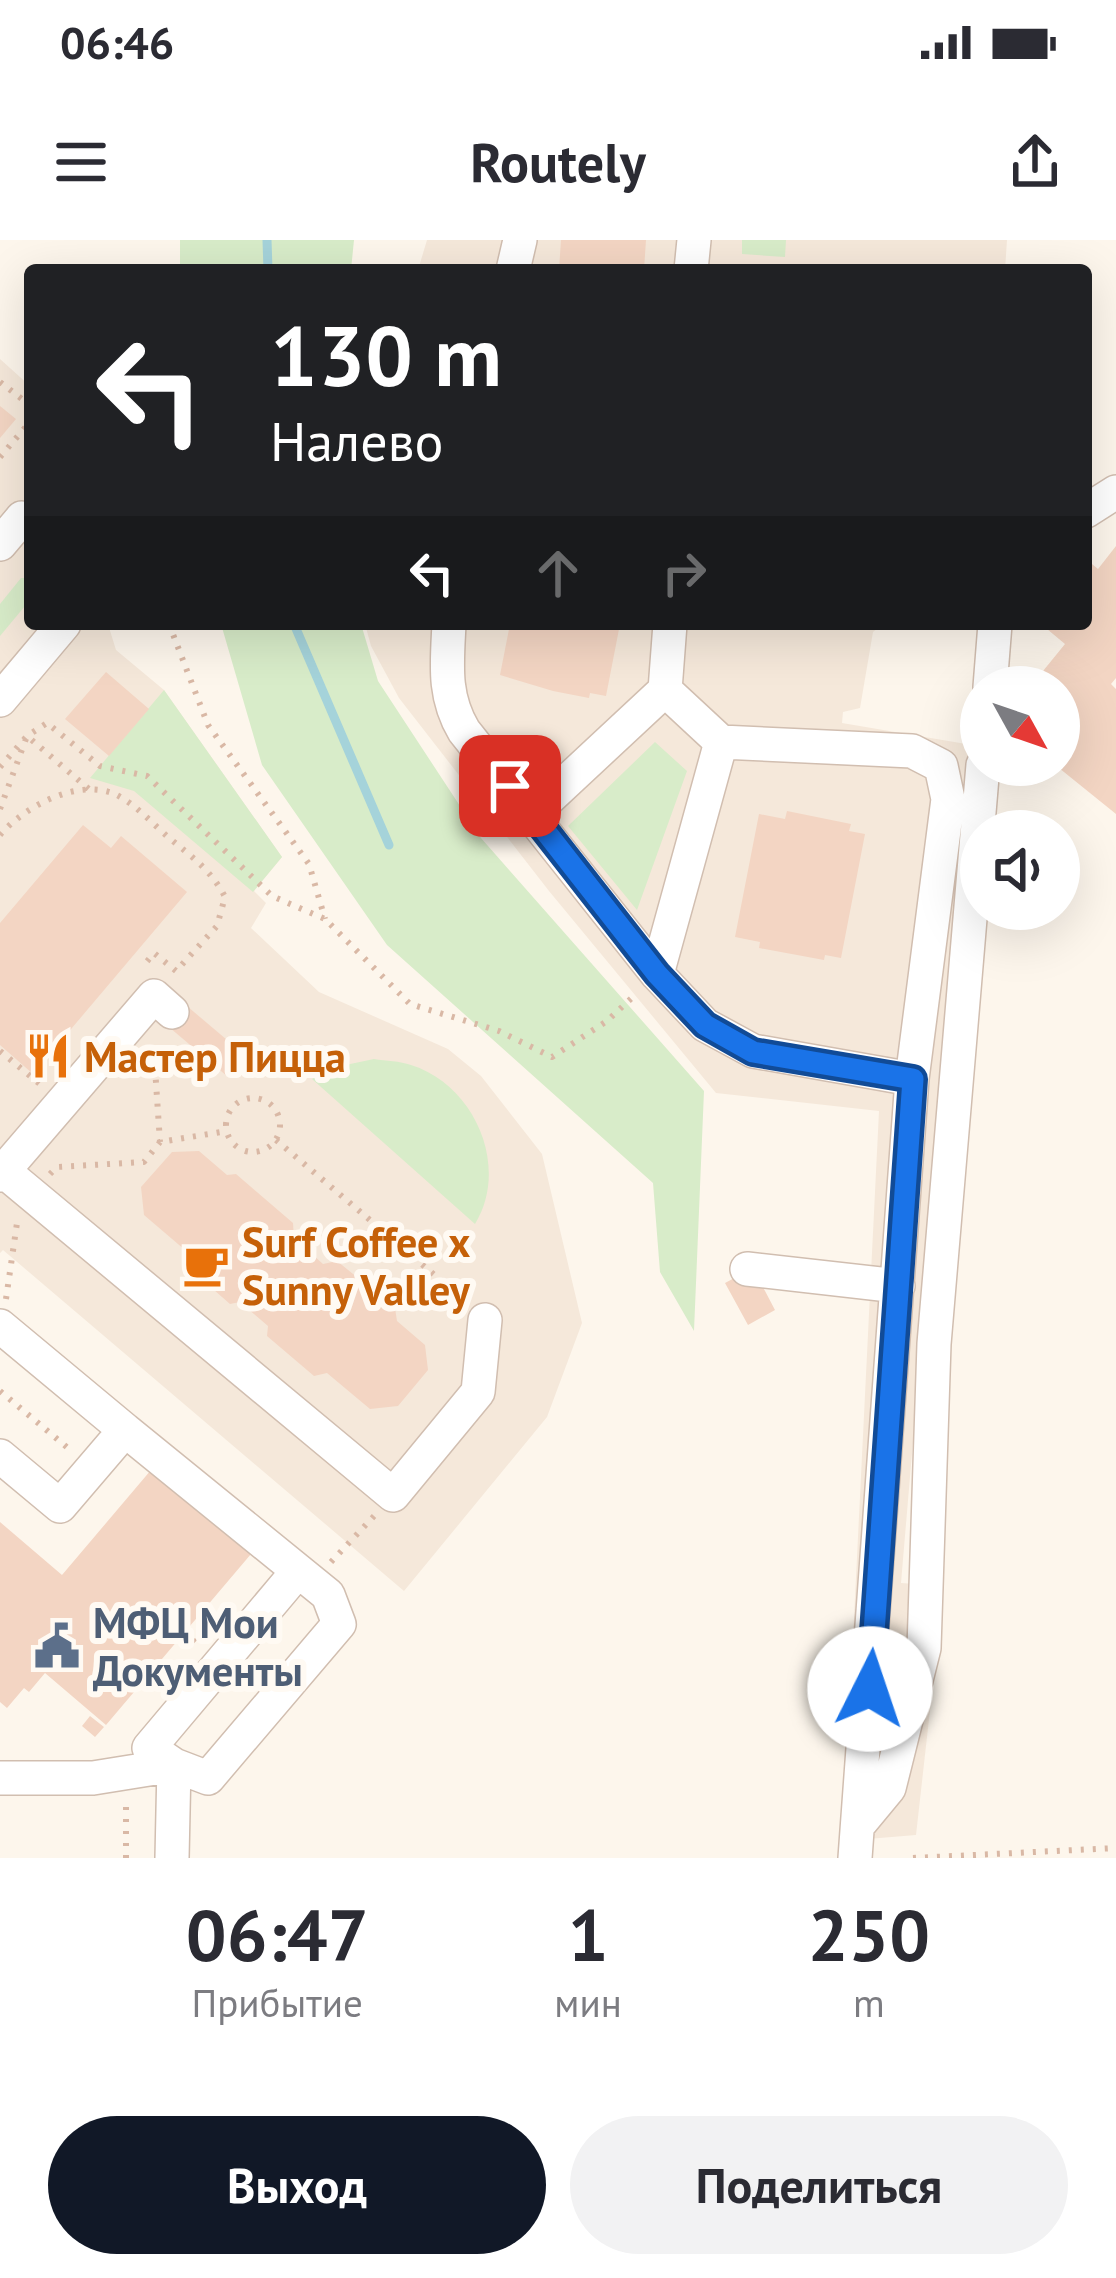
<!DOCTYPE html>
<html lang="ru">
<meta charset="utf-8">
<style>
body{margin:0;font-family:"PT Sans",sans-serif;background:#f2f2f3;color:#2b2b33;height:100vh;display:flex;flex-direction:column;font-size:45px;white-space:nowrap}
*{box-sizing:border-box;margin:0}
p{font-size:39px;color:#7c7c81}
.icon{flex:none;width:66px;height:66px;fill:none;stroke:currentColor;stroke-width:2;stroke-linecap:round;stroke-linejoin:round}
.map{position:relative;height:1618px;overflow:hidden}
.drawer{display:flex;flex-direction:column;background:#fff;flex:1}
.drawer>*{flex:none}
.guide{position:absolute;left:24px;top:24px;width:1068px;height:366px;border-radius:12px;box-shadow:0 12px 48px #0002;background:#202124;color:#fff;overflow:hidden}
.needle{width:78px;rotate:130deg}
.fabs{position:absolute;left:960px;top:426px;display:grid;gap:24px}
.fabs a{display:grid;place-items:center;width:120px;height:120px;border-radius:50%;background:#fff;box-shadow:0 12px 48px #0002;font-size:60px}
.pin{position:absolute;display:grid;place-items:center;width:102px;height:102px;color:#fff;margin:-51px;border-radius:24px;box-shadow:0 6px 18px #0006}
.me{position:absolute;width:132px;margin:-66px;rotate:4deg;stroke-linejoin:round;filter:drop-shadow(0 0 9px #0008)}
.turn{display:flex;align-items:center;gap:42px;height:252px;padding:0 48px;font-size:54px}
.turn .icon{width:156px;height:156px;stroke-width:2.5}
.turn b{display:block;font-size:84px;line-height:102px}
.lanes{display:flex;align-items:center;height:114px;padding:0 48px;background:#0003;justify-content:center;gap:60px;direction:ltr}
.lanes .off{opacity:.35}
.eta{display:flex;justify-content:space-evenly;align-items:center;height:204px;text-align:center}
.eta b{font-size:72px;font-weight:700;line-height:84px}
.button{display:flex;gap:24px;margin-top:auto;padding:24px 48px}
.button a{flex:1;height:138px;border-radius:72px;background:#111827;color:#fff;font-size:48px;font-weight:700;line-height:138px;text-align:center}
.button a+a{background:#f2f2f3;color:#2b2b33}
.status{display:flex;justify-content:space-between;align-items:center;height:84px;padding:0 60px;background:#fff;direction:ltr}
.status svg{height:33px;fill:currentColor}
header{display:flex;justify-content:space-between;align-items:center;height:156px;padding:0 48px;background:#fff;font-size:54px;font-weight:700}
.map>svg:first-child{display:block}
</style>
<div class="status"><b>06:46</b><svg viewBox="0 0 49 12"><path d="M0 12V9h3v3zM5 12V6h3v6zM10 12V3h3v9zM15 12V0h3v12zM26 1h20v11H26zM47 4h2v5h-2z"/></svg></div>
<header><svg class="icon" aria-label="menu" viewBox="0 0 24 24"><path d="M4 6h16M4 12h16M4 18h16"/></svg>Routely<svg class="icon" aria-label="share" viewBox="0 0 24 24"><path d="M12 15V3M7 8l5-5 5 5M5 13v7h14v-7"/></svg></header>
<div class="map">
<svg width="1116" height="1618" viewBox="0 0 1116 1618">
<rect width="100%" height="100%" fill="#fdf6ec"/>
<path fill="#f5e8da" d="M427,0H1007L1005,30H418Z
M0,119L30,146V384H108L116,410L164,450L282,617L254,651L266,663L251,688L319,752L448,809L481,836L542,914L582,1083L547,1177L404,1351L3,1010L0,1013Z
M365,384H883L873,392L860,468L843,472L842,483L972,505L901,1343L944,1346L916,1595L843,1601L879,871L716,853L549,651L399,458L371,406Z"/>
<path fill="#d8ecc9" d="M180,0H354L351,30H180Z
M742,0H786L785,17L742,14Z
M21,338H30V360L0,396V364Z
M221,384H361L378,441L481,598L704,851L694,1091L660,1032L653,943L387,705L262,525Z
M164,450L282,617L253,652L134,551L90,538Z
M655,502L687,531L637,670L568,586Z
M374,819C386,821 400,821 411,825C475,845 510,927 475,984L312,839L336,827Z"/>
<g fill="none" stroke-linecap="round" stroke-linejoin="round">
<path stroke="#a5d3da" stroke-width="9" d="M267,0L268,30
M294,384L389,605"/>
</g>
<path fill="#f3d5c3" d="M561,0H646L644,30H559Z
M0,166L16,179L0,198Z
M1116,306V438L1111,444L1116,449V574L1059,528V447H1030L1065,404L1041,384H1086V319L1098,329Z
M510,384H620L606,456L590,453L589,458L553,451L500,435Z
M106,432L149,469L109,516L65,479Z
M787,571L851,584L849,591L865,594L841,718L825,715L824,720L759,708L760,702L735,697L759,574L785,579Z
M83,585L111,608L121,596L187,652L33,834L0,805V683Z
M181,761L246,816L228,837L163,782Z
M199,911L227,935L236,934L293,983L294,998L323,1024L337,1021L395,1068L397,1081L425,1105L428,1130L398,1166L370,1169L327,1133L314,1136L267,1096L268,1086L240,1062L230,1064L190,1029L192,1016L144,975L141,947L172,912Z
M753,1028L775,1070L748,1085L725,1043Z
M151,1230L251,1314L106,1485L45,1433L29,1452L24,1448L7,1468L0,1462V1282L62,1335Z
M90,1476L104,1487L95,1497L82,1486Z"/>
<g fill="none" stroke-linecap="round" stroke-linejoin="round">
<g stroke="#d1beb0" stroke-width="36">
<path id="minor" d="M513,30L520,0
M691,30L694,0
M1086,271L1116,252
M0,304L22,278L30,279
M449,384C447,424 443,456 464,491L657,734L705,785L753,811L912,839
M990,447L995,384
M665,450L721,502
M0,460L64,384
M533,573L665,450L670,384
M657,734L721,502L912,511L941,526L948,559L912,839L855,1618
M0,928L393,1255L478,1152L485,1080
M0,935L154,756L172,772
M747,1029L898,1046
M0,1086L125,1190
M0,1216L60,1266L125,1190L328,1355L339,1384L208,1538L174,1525L172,1618
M174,1525L149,1508L298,1331
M0,1538H93L174,1525
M860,1583L889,1548L924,1408L934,1104L983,525"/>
</g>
<path stroke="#d9b8a5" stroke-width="6" stroke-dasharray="3 9" stroke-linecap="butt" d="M34,27L35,30
M0,142L27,163L29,183L0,217
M169,384L208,485L309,624L325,679
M0,527L27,496L47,483L100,526L147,536L272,656L325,679L410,764L499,791L552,817L607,781L637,753
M0,569L27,496L90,550
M0,595C25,566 79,537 117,555C136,565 153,584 168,597C191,616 212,631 225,657L217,686L176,731L154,713L144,725
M147,807L154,813L160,902
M0,811L41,845
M226 885a27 27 0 1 1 54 0a27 27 0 1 1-54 0Z
M276,900L465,1061
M50,934L57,927L144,922L160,902L227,891
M6,1059L17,983
M0,1151L69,1209
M331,1322L375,1275
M184,1392L197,1404
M126,1618V1562
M913,1618L1116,1608"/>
<use href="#minor" stroke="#fff" stroke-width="33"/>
</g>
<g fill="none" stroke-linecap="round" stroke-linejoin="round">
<g stroke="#114b97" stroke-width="30">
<path id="route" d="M510,546L657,734L705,785L753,812L913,839L870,1449"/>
</g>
<use href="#route" stroke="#1a73e8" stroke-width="21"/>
</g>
<defs>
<g id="restaurant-bare" transform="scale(3.6)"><path d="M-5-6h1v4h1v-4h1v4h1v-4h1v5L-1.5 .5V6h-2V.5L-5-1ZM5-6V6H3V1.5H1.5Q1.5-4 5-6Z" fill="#e8710a" stroke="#fffaf3" stroke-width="2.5" paint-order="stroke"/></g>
<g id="cafe-bare" transform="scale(3.6)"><path d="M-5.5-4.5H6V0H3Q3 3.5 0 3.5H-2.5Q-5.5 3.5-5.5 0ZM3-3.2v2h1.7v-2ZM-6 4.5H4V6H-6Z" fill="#e8710a" stroke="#fffaf3" stroke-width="2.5" paint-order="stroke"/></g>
<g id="civic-bare" transform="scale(3.6)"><path d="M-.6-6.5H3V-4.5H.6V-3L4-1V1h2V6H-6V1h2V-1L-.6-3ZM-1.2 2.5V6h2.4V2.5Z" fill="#5c6f8a" stroke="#fffaf3" stroke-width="2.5" paint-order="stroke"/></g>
</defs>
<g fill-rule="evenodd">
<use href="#restaurant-bare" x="48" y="816"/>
<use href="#cafe-bare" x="206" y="1025"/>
<use href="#civic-bare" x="57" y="1406"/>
</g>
<g text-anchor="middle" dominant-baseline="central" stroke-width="12" stroke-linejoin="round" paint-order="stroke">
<g font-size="42" font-weight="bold" fill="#c56008" stroke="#fffaf3" text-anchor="start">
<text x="84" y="816">Мастер Пицца</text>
<text x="242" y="1001">Surf Coffee x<tspan x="242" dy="48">Sunny Valley</tspan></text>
</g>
<g font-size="42" font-weight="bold" fill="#4e5e75" stroke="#fffaf3" text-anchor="start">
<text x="93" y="1382">МФЦ Мои<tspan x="93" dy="48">Документы</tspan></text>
</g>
</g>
</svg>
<div class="fabs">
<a><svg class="needle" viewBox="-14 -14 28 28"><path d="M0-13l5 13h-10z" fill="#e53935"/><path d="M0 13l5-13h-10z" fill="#7c7c81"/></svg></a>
<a><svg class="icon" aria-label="sound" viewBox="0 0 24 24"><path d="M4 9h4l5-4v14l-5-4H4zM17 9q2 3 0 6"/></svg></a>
</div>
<div class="pin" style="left:510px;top:546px;background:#d93025"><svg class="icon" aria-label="arrive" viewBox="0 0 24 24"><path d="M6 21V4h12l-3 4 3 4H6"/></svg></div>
<svg class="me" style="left:870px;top:1449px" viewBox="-20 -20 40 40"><circle r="19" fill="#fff"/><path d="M0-13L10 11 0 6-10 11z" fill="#1a73e8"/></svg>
<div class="guide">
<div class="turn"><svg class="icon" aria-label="left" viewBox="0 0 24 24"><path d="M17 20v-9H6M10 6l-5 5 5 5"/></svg><div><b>130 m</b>Налево</div></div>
<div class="lanes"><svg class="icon" aria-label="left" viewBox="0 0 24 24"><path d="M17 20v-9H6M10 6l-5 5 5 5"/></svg><svg class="icon off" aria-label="ahead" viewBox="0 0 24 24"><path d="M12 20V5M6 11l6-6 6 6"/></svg><svg class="icon off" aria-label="right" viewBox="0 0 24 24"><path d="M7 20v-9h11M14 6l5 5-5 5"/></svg></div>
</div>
</div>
<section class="drawer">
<div class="eta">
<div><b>06:47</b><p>Прибытие</p></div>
<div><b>1</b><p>мин</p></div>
<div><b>250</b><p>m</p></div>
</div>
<div class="button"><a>Выход</a><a>Поделиться</a></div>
</section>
